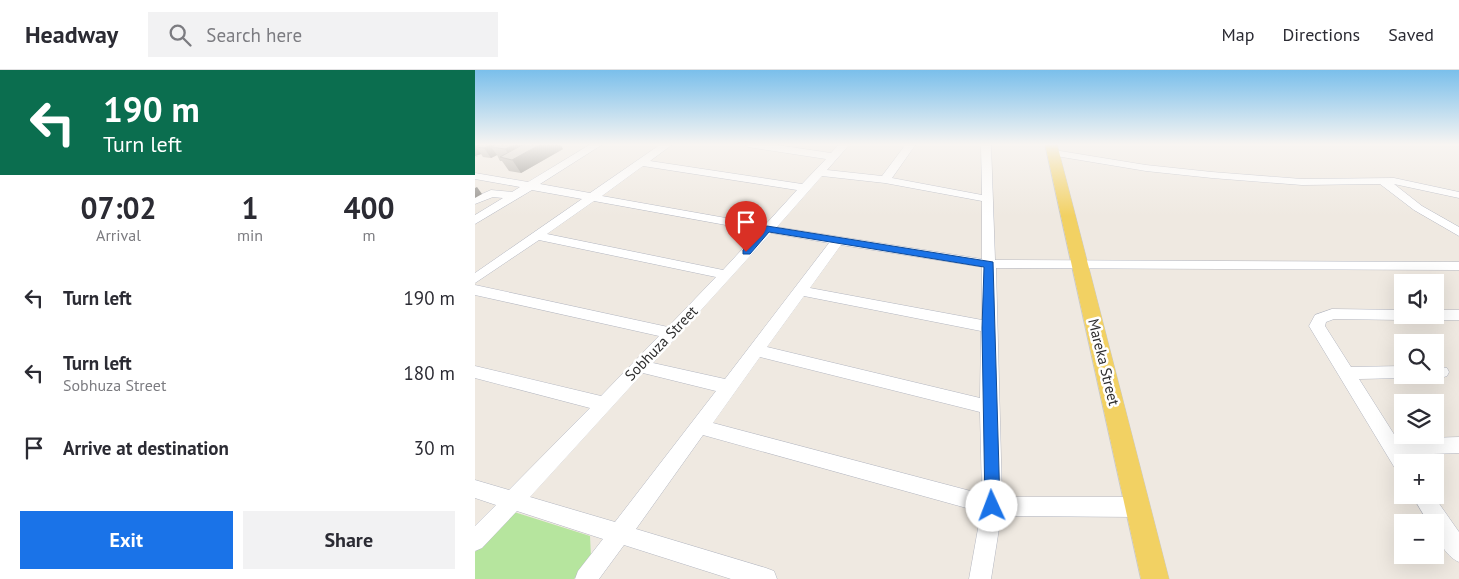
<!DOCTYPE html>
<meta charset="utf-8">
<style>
body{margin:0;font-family:"PT Sans",sans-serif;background:#f2f2f3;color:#2b2b33;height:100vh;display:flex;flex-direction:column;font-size:19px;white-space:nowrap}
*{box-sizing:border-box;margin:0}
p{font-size:16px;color:#7c7c81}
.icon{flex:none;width:28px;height:28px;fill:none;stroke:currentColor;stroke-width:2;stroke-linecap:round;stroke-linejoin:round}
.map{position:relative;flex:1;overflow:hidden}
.panel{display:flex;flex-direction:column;background:#fff;width:475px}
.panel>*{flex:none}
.guide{background:#0b6e4f;color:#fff;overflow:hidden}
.controls{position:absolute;left:919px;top:204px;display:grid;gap:10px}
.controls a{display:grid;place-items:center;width:50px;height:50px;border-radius:0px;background:#fff;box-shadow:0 5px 20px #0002;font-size:25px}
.pin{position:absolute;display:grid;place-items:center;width:42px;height:42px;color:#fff;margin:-51px -21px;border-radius:50% 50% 50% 0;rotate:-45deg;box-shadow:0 0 5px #0007}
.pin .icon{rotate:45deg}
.me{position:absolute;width:55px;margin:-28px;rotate:358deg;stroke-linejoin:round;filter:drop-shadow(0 0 4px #0008)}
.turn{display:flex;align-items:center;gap:18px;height:105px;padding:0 20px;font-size:22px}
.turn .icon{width:65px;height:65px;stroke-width:2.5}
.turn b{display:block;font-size:35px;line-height:42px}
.eta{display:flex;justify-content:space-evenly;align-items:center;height:85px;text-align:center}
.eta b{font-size:30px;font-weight:700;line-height:35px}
.button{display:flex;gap:10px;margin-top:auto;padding:10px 20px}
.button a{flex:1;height:58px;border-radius:0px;background:#1a73e8;color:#fff;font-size:20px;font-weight:700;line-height:58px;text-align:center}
.button a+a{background:#f2f2f3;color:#2b2b33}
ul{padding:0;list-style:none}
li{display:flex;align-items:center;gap:15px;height:75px;padding:0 20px}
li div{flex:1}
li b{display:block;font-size:19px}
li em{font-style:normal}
header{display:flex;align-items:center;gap:30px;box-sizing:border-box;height:70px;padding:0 25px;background:#fff;border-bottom:1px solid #e1e1e2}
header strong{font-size:24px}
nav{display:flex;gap:28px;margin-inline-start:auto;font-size:18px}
.search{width:350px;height:45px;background:#f2f2f3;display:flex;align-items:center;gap:12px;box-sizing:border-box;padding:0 18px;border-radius:0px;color:#7c7c81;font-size:19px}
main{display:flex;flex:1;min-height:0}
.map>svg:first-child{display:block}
</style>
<header>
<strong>Headway</strong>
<div class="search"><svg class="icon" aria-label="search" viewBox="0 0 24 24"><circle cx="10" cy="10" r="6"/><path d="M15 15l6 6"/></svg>Search here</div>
<nav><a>Map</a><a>Directions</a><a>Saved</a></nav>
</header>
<main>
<section class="panel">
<div class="guide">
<div class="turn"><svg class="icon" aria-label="left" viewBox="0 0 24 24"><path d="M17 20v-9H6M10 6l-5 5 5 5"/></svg><div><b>190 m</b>Turn left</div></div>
</div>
<div class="eta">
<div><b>07:02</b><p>Arrival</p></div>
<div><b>1</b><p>min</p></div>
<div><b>400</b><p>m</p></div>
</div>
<ul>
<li><svg class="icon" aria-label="left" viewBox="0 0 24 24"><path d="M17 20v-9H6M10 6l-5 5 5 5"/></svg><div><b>Turn left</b></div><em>190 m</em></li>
<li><svg class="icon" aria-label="left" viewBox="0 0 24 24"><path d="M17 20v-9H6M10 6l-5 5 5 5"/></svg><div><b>Turn left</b><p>Sobhuza Street</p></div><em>180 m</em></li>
<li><svg class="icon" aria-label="arrive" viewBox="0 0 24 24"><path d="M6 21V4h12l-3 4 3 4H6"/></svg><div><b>Arrive at destination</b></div><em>30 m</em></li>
</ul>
<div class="button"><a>Exit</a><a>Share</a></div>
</section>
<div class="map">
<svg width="984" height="509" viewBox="0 0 984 509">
<rect width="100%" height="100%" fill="#efe9e1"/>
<path fill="#b6e59e" d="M36,441L115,466L116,487L99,509H0V482Z"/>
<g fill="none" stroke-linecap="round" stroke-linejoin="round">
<g stroke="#b4b7c1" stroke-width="1">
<path id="minor" d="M116,74H128L65,114L115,123L186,74H198L175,91L327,114L351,89L273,77L268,74H295L356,83L364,74H375L352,100L407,106L431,74H441L417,108L507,125L506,74H516L520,190L984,192V200L521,198L527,427H664L671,430L674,437L671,444L664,447L526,446L516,509H494L506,442L228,365L161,459L291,498L299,501L302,509H256L149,475L124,509H100L103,501L128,469L42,441L7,478L0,481V456L21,435L0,428V410L34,420L115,338L0,308V296L126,326L184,266L0,225V215L193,257L241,207L64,170L0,213V203L107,129L57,120L0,154V145L28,128L18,127L0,134V127L16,120L37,122L45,117L0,109V103L53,112ZM168,96L322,120L290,155L127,126ZM347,106L410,113L507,131V189L302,157ZM119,131L284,161L248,200L72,164ZM296,163L354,173L250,309L178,293ZM366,175L507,197V250L335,218ZM329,226L506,261L505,328L292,277ZM285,287L505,342L507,424L238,353ZM168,303L241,321L140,452L55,427Z
M579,80L671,95L737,102L827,109L919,108L984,122V128L919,114L947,136L984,157V166L939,140L905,114L827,115L737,108L671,101L575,85L574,83Z
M857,239L928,240V245H935L928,250L859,249L851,252L850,256L876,297L928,296V305H935L928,308L884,309L922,369L984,367V383L932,385L937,392H928V402L921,400L834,256L840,245Z
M960,240H984V250H948L941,245H960Z
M960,296L972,298L974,302L972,306L966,308L954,306L960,305Z
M937,425H958L984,462V492C970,486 960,467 960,452H953Z"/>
</g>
<g stroke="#c9c9c9" stroke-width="1">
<path id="major" d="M570,74H582L694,509H666Z"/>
</g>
<path stroke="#c9c9c9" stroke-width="1" stroke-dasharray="3 2" stroke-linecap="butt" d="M0,87L3,86"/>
<use href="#minor" fill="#fff" fill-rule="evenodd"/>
<use href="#major" fill="#f2d163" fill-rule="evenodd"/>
</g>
<path fill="#afaba4" d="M0,74H85L88,79L46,103L34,101L27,91H25L22,85L16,88L8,87L6,84L0,86Z"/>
<path fill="#8e8b86" d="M0,74H44L49,83L61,74H85L88,79L46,103L30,79L16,77L22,85L16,88L9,78L1,77L6,84L0,86Z
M2,117L7,124L0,128V118Z"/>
<path fill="#cbc7bf" stroke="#8e8b86" d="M6,74H17L9,78L1,77Z
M22,74H40L30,79L16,77Z
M49,74H66L37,90L25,87Z"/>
<linearGradient id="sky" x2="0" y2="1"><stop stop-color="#7abfeb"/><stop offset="0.51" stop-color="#f8f5f2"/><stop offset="1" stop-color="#f8f5f2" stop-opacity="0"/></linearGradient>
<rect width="984" height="146" fill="url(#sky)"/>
<path fill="#1a73e8" stroke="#114b97" d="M292,156L518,192L525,436L523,441L517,443L512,441L510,436L507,258L509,197L294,162L275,184H268V180L289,157Z"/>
<g text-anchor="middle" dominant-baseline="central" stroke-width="5" stroke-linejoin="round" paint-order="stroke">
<g font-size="15" fill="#2e2e2e" stroke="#fff">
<text transform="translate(186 273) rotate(-46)">Sobhuza Street</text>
<text transform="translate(629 292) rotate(76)">Mareka Street</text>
</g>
</g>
</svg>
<div class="controls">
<a><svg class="icon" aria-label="sound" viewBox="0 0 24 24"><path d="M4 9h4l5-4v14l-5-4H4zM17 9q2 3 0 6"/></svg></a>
<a><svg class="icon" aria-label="search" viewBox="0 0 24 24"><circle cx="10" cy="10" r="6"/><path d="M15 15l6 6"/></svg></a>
<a><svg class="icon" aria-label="layers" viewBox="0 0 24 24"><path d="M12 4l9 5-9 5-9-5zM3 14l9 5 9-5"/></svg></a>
<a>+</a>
<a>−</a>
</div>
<div class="pin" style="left:271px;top:182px;background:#d93025"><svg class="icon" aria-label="arrive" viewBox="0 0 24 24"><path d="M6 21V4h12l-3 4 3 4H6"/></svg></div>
<svg class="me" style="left:517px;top:436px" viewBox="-20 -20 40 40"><circle r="19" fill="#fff"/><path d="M0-13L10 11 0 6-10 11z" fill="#1a73e8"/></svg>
</div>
</main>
